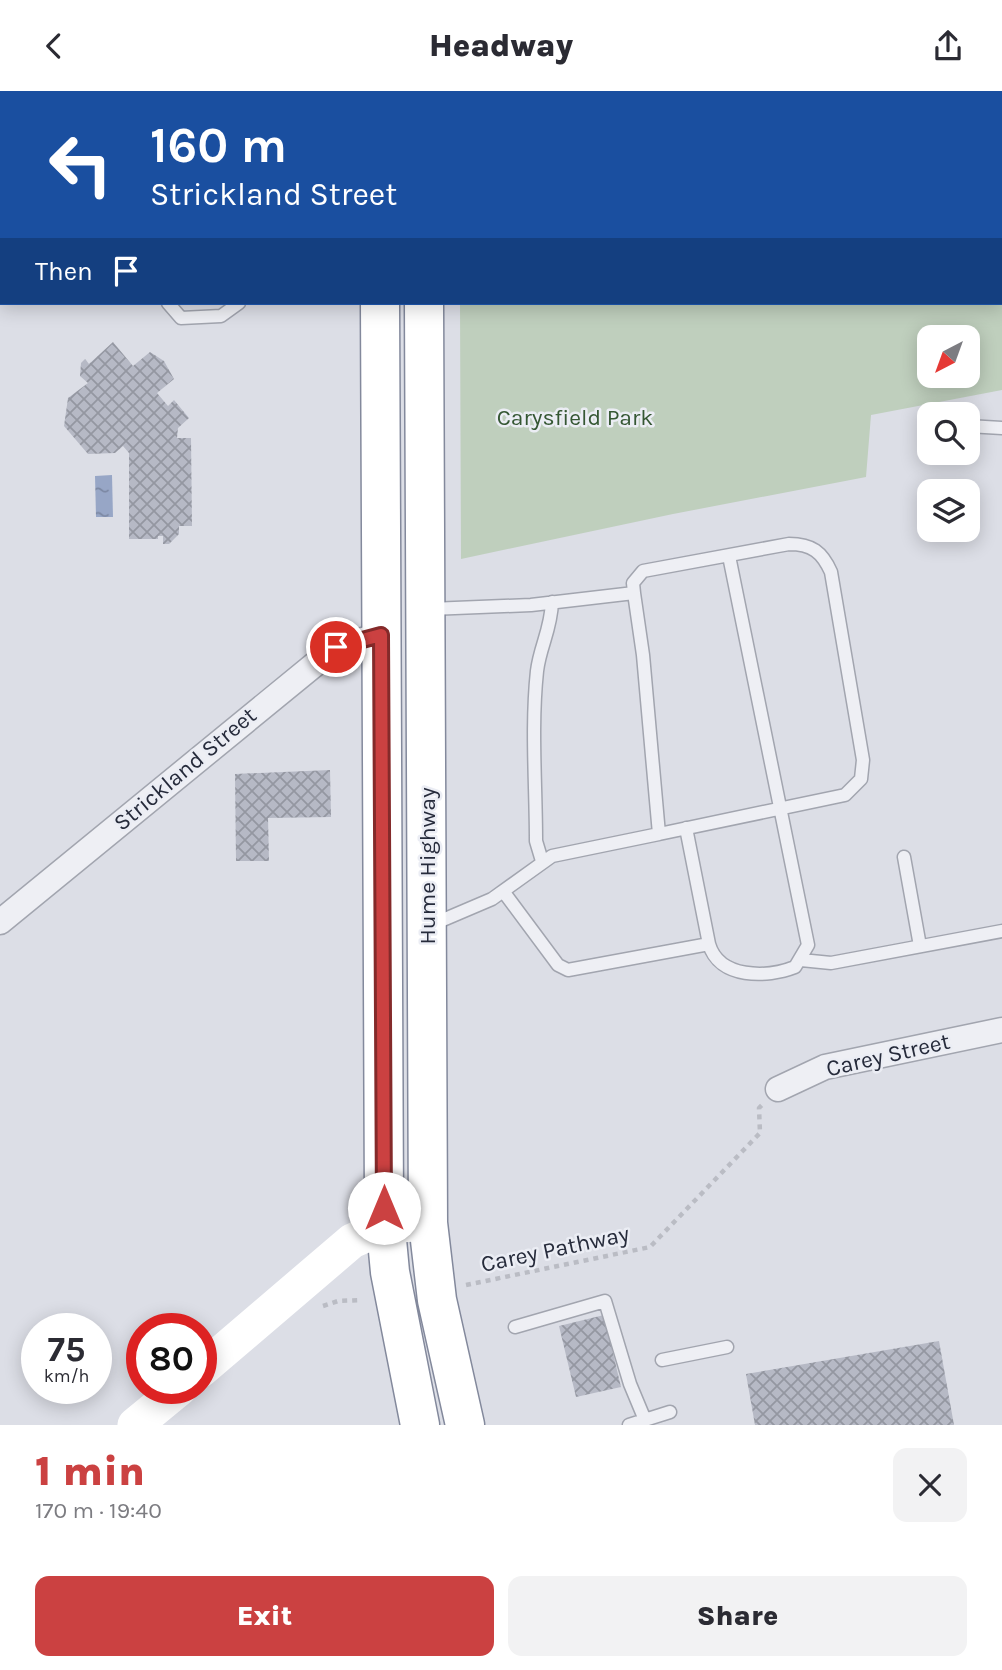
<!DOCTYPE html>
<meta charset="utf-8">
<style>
body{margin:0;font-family:Karla,sans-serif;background:#f2f2f3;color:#2b2b33;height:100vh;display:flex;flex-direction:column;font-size:26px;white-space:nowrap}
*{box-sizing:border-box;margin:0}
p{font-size:23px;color:#7c7c81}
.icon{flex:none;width:38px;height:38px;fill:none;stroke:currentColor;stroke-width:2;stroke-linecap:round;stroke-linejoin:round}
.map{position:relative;height:1334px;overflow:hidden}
.panel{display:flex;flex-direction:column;background:#fff;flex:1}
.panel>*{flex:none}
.guide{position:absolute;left:0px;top:0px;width:1003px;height:214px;box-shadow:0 4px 18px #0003;background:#1a4fa0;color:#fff;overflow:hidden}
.needle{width:46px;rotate:221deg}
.buttons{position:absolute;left:917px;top:234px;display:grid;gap:14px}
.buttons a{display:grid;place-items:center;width:63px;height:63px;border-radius:14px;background:#fff;box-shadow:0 4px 18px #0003;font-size:35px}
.speed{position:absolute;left:21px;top:1222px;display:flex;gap:14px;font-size:35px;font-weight:700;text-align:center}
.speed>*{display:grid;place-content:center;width:91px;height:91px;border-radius:50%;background:#fff;box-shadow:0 4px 18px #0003;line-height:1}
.speed small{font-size:18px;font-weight:400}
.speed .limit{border:10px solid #d22;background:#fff;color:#111}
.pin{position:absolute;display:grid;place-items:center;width:60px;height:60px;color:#fff;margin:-30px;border:4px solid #fff;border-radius:50%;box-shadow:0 2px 7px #0007}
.me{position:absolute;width:77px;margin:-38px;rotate:0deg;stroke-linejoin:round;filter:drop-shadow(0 0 5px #0008)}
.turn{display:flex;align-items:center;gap:24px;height:147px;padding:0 35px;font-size:32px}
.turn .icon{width:91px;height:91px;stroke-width:2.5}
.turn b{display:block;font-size:49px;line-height:60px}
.then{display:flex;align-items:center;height:66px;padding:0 35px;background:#0003;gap:14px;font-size:26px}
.round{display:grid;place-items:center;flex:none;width:74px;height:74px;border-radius:14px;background:#f2f2f3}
.summary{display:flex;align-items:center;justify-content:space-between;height:119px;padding:0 35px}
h1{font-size:42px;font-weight:800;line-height:52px;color:#cb4141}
.primary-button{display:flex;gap:14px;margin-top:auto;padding:14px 35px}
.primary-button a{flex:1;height:80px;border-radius:14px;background:#cb4141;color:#fff;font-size:28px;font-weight:800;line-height:80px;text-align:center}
.primary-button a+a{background:#f2f2f3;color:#2b2b33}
header{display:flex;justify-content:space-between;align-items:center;height:91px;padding:0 35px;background:#fff;font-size:32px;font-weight:800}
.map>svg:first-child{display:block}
</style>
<header><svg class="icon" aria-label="back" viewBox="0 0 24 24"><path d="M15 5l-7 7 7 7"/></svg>Headway<svg class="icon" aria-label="share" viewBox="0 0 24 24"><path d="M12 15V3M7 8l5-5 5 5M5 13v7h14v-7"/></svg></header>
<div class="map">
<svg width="1002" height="1334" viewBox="0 0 1002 1334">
<defs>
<pattern id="water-ripples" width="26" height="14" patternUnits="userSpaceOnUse" patternTransform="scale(1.75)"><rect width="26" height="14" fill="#97a6c6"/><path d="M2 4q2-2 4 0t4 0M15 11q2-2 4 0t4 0" fill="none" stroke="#7b87a2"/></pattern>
<pattern id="building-cross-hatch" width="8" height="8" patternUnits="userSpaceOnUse" patternTransform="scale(1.75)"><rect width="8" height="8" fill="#b6b9c5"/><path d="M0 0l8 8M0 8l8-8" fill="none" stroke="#9497a1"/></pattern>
</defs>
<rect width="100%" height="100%" fill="#dcdee6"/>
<path fill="#bfcfbd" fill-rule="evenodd" d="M460,0H1002V299L871,324L866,386L673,423L461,468L460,212H1001V2ZM929,247H968V285H929Z"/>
<path fill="url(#water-ripples)" d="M112,384L113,426H96L95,385Z"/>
<path fill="url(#building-cross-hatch)" d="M113,251L133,275L150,261L164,270L174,288L157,302L168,315L174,309L189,327L178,337L177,347H191L192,435H179V443L169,453H163V445H158V448H129V362L123,355L115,362L88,363L64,335L68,307L88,292L80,285L81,272L85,268L89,273Z
M330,679L331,726L268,727L269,770H236L235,683Z
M604,1224L621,1296L576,1306L559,1235Z
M939,1250L954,1334H755L746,1283Z"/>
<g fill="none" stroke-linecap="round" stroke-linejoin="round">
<g stroke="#a2a5af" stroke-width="15">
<path id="lane" d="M299,2V0
M168,212L181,227L221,225L239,212
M928,334H929
M968,335L1002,337
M634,502L633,492L643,480L789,453C812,453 822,461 831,481L863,669L861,688L845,704L659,743
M430,518L531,514L634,502L643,564L659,743L552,765L492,808L431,834
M904,766L920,855
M542,770L536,750C536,694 531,636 537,580C540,555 551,539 552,511
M503,800L558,874L568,879L709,853L686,737
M709,853C719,888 767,887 795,876L808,854L729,465
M801,869L831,872L1002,840
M515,1236L605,1210L630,1293L645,1329
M662,1269L727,1256
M629,1334L670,1321"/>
</g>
<g stroke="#a2a5af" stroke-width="27">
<path id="street" d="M0,831L336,556L381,544
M778,998L825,976L1002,939"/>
</g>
<g stroke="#83899c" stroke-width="41">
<path id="highway" d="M379,0V2
M423,0V2
M380,212L384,1117L390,1181L420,1334
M424,212L428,1132L437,1209L465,1334"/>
</g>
<path stroke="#babcc4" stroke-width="4.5" stroke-dasharray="5 5" stroke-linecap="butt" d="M466,1194L650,1156L760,1042L759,1017L763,1013
M323,1215L338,1210L361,1209"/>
<use href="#lane" stroke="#eeeff4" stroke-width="12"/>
<use href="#street" stroke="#eeeff4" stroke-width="24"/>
<path stroke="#fff" stroke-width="35" d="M201,1279L352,1150L386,1135L428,1132
M135,1334L180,1297"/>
<use href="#highway" stroke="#fff" stroke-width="38"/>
</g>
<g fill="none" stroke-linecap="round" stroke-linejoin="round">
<g stroke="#842a2a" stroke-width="18">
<path id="route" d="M336,556L381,544L384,1117"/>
</g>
<use href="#route" stroke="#cb4141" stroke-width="12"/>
</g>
<g text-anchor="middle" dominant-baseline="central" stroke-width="5" stroke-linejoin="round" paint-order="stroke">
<g font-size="23" fill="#355733" stroke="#ebedf4">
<text x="575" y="326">Carysfield Park</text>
</g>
<g font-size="23" fill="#262b3b" stroke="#ebedf4">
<text transform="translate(185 678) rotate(-40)">Strickland Street</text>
<text transform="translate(427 775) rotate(-90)">Hume Highway</text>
<text transform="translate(888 964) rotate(-13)">Carey Street</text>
<text transform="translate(555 1158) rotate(-12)">Carey Pathway</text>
</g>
</g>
</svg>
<div class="buttons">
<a><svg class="needle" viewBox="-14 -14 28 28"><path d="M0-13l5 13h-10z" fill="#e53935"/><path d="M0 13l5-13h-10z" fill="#7c7c81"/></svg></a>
<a><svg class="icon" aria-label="search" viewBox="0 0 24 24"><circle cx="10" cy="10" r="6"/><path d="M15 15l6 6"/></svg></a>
<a><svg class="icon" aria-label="layers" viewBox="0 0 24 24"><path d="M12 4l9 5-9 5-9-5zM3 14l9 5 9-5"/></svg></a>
</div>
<div class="speed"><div>75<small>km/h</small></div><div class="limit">80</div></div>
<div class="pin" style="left:336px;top:556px;background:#d93025"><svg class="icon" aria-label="arrive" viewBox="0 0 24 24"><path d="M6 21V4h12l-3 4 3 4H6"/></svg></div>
<svg class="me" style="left:384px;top:1117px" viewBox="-20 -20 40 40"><circle r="19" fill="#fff"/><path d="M0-13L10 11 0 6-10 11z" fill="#cb4141"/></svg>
<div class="guide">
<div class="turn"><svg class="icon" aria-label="left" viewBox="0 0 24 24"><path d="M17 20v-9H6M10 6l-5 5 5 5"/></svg><div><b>160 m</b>Strickland Street</div></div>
<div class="then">Then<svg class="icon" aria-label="arrive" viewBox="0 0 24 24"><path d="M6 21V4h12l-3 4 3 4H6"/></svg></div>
</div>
</div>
<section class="panel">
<div class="summary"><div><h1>1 min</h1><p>170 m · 19:40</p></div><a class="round"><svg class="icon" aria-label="close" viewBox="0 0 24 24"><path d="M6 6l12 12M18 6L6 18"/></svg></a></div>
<div class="primary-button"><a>Exit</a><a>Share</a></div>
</section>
